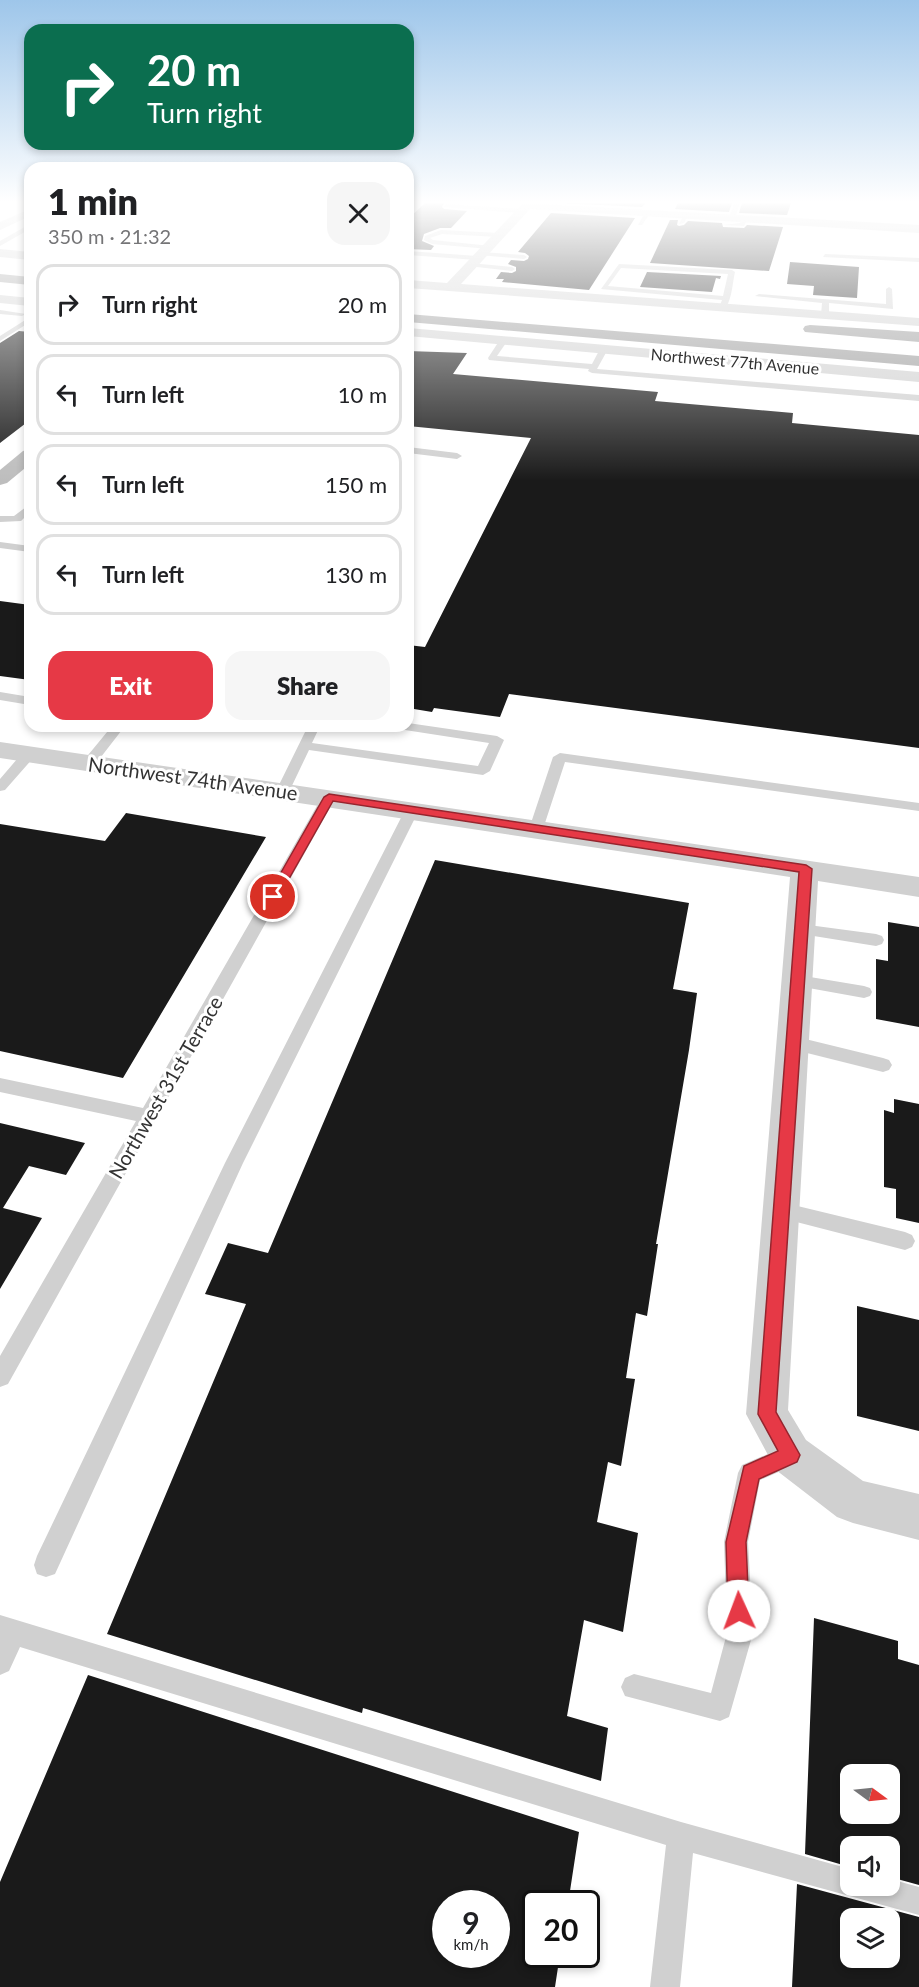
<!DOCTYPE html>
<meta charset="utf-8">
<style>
body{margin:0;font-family:Lato,sans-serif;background:#f6f6f6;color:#202124;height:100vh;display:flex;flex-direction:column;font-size:22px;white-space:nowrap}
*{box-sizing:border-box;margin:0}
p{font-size:20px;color:#757577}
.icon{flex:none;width:33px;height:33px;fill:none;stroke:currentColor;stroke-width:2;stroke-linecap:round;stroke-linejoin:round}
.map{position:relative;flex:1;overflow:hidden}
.panel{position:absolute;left:24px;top:162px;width:390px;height:570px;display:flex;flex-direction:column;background:#fff;border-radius:18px;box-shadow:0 3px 9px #0003}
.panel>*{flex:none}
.guide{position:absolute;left:24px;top:24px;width:390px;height:126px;border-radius:18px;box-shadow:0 3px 9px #0003;background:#0b6e4f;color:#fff;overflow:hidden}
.needle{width:39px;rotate:105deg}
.fabs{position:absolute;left:840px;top:1764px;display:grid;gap:12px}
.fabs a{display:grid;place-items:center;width:60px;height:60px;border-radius:12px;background:#fff;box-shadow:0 3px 9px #0003;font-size:30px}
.speed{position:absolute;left:432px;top:1890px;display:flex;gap:12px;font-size:30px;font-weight:700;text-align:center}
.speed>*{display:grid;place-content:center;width:78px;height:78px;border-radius:50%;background:#fff;box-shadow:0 3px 9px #0003;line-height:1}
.speed small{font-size:15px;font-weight:400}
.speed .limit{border:3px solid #111;border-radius:9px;background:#fff;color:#111}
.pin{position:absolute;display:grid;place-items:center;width:51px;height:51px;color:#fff;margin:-26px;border:3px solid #fff;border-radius:50%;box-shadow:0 2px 6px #0007}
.me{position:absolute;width:66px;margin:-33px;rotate:358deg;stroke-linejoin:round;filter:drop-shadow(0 0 4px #0008)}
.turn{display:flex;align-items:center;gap:21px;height:126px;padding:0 24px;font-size:27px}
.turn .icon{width:78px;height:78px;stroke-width:2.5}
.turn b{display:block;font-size:42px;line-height:51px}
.round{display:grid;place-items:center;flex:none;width:63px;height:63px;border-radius:18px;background:#f6f6f6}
.headline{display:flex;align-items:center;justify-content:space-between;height:102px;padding:0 24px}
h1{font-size:36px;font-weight:800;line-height:45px}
.action{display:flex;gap:12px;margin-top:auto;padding:12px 24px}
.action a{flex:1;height:69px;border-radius:18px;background:#e63946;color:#fff;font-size:24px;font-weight:800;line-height:69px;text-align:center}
.action a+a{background:#f6f6f6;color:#202124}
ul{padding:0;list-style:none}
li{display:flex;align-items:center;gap:18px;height:81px;margin:0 12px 9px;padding:0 12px;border:3px solid #e0e0e0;border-radius:18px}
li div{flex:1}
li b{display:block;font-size:22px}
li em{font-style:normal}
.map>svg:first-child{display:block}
</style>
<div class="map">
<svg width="919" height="1987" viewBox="0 0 919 1987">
<rect width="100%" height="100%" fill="#fff"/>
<path fill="#1a1a1a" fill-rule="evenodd" d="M425,203H444L442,207L444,209L467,211L451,228H440L424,234L422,241L434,246L431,250L408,249V219Z
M559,203H645L642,207Z
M678,203H732L729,212L675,209Z
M742,203H791L787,215L739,213Z
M551,213L635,218L589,290L502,282L504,279H496L501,272L512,273L516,271V267L508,264L511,260L524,261L528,259L529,256L525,253L518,252Z
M670,220H678L677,225L679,226L684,225L688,221L722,223L723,227L744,228L747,225L783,227L769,271L650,263Z
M790,262L859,267L857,298L813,295L814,286L787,284Z
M647,272L721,276L720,279L716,278L712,292L640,287Z
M19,331L30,332V420L0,443V343Z
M408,351L467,353L453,374L658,392L655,401L793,413L792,423L919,435V748L509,694L500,717L434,708L432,712L408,708V645L425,647L531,438L408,426Z
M0,601L30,605V680L0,676Z
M126,813L266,837L123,1078L0,1051V824L105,841Z
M435,860L689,903L673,989L697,993L689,1050L656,1244H658L647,1316L636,1313L626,1378L635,1379L621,1466L608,1462L597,1522L638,1533L623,1632L584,1620L567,1716L608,1728L601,1781L363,1708L362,1713L107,1634L246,1304L205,1294L228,1243L268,1253Z
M888,922L919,927V1027L876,1019V959L888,961Z
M894,1099L919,1104V1223L896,1218V1189L884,1187V1110L894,1113Z
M0,1123L85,1143L66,1175L29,1166L3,1208L42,1218L0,1289Z
M857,1306L919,1320V1431L857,1416Z
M814,1618L898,1641V1659L919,1665V1885L890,1877V1846H850V1867L805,1854ZM850,1774H890V1814H850Z
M88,1675L579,1832L568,1904H536V1954H560L555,1987H0V1882ZM446,1904H496V1954H446Z
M797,1884L919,1917V1987H792ZM850,1918H890V1958H850Z"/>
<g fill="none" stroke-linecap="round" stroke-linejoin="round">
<path fill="#d0d0d0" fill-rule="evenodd" d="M734,203H740L735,218L732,220L729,218Z
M446,204L521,209L524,211L521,213L444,207Z
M646,211L651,212L642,225H638Z
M685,213L688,215L684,223L679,224Z
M743,217L748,218L744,226L723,225L740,223Z
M30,224V229L0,246V241Z
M441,230L499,233L502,235L499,237L442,234L430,238L433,240L491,246L489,249L432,244L424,240L425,236Z
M408,251L477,256L480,258L477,260L408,255Z
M481,252L524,255L527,257L524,259L479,255Z
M825,254L919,258V262L823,257Z
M470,263L512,267L515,269L512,271L468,266Z
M619,264L732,270L735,272C732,285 732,303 723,310L719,308L722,300L601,289ZM621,268L728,274L723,296L608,286Z
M889,287L892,289L893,309L829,303V315L825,317L821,315L822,303L755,296L759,294L886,304V289Z
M0,310L26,314L22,316L0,314Z
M30,317V322L0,341V336Z
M501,338L508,340L497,356L592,364L601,347H604L608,349L597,369L919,395V401L592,373L588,371L589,369L489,360L488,358Z
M408,447L457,453L462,456L457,459L408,453Z
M30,504V512L21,521L0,522V516H14Z
M0,542L30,546V552L0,548Z
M0,692L30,697V705L0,700Z
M408,723L497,736L504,740L490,771L483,775L309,750L288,794L283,795L276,791L308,726H320L312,743L478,766L489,743L405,730L399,726H408Z
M112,726H125L94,766H84L82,763L84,760Z
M29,750L36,754L34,757L5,790L0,791V779L24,751Z
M560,753L919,803V811L565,762L543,829L536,834L531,832L529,829L553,757Z
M329,793L336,797L8,1384L0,1387V1356L136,1121L0,1092V1078L143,1108L322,797Z
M412,806L419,810L243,1163L55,1574L46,1577L37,1574L34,1565L37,1556L225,1163L405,810Z
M801,924L876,934L882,936L884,940L882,944L876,946L795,933L793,929L795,925Z
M798,975L864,986L870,988L872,992L870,996L864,998L792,985L790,981L792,977Z
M793,1036L883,1058L889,1060L892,1065L889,1070L883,1072L787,1048L784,1043L787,1038Z
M781,1202L905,1232L912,1235L915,1241L912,1247L905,1250L781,1218L774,1216L771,1210L774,1204Z
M791,1444L799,1447L802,1455L799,1463L760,1480L748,1542L753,1633L729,1717L720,1721L625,1696L621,1687L625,1678L634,1674L711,1693L727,1633L724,1542L738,1473L742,1465Z
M0,1615L681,1822L850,1869V1886H890V1879L919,1887V1915L693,1853L680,1987H650L666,1845L20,1647L9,1671L0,1675Z"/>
<path fill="#d0d0d0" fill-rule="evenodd" d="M523,203L919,225V233L530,209L461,284L919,318V326L408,288V280L447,283Z
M30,209V216L0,230V222Z
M0,249L30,252V260L0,257Z
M0,295L30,298V306L0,303Z
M408,328L919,372V382L408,336Z
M0,742L919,877V897L818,881L788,1410L806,1440L863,1481L919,1494V1540L853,1523L837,1517L776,1470L746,1414L790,877L0,758Z"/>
<path fill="#bdbdbd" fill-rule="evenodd" d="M30,449V464L7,483L0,485V470L23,451Z"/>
<path fill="#9a9a9a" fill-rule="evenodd" d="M0,274L30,277V285L0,282Z
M408,314L919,356V366L408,322Z
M810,325L919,332V342L805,332L803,329L805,326Z"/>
</g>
<linearGradient id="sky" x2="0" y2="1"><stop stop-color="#9ec6ea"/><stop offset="0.42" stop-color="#fff"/><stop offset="1" stop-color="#fff" stop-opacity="0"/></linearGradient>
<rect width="919" height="481" fill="url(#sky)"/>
<path fill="#e63946" stroke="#96252e" stroke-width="1.5" d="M329,794L806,865L812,869L776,1412L800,1455L797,1462L759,1479L746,1542L749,1611L746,1618L739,1621L731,1618L728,1611L726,1542L744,1466L778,1451L758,1414L799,872L333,801L277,900H268L267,897L324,797Z"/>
<g text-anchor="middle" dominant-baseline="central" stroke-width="6" stroke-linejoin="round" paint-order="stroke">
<g font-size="16" fill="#333" stroke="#fff">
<text transform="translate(735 361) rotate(5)">Northwest 77th Avenue</text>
</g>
<g font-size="20" fill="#333" stroke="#fff">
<text transform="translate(193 778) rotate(8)">Northwest 74th Avenue</text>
<text transform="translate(165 1087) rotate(-60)">Northwest 31st Terrace</text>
</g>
</g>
</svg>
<div class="fabs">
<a><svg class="needle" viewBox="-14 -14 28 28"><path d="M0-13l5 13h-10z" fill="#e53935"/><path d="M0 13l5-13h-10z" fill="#757577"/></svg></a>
<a><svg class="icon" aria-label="sound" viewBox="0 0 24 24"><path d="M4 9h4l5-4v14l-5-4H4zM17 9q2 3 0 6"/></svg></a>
<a><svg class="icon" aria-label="layers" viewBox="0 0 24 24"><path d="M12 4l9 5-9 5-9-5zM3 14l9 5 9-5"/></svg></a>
</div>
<div class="speed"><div>9<small>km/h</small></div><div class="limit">20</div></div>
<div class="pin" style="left:273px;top:897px;background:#d93025"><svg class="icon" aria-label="arrive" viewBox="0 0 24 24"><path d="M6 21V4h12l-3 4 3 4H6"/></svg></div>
<svg class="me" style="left:739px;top:1611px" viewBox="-20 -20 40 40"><circle r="19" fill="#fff"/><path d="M0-13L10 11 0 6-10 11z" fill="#e63946"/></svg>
<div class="guide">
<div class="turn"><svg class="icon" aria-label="right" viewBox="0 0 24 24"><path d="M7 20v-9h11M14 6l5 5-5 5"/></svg><div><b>20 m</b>Turn right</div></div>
</div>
<section class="panel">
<div class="headline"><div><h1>1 min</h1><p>350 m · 21:32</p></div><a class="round"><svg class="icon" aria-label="close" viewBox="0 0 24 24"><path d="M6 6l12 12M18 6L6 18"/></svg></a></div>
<ul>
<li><svg class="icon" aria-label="right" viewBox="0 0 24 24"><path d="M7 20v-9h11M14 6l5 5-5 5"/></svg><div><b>Turn right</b></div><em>20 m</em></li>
<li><svg class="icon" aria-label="left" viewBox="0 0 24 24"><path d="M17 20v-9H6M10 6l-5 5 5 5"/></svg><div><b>Turn left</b></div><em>10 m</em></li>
<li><svg class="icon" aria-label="left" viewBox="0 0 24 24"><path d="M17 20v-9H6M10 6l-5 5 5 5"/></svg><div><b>Turn left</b></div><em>150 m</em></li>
<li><svg class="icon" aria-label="left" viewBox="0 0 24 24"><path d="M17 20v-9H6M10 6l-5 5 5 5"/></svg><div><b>Turn left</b></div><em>130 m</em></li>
</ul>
<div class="action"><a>Exit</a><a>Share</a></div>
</section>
</div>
